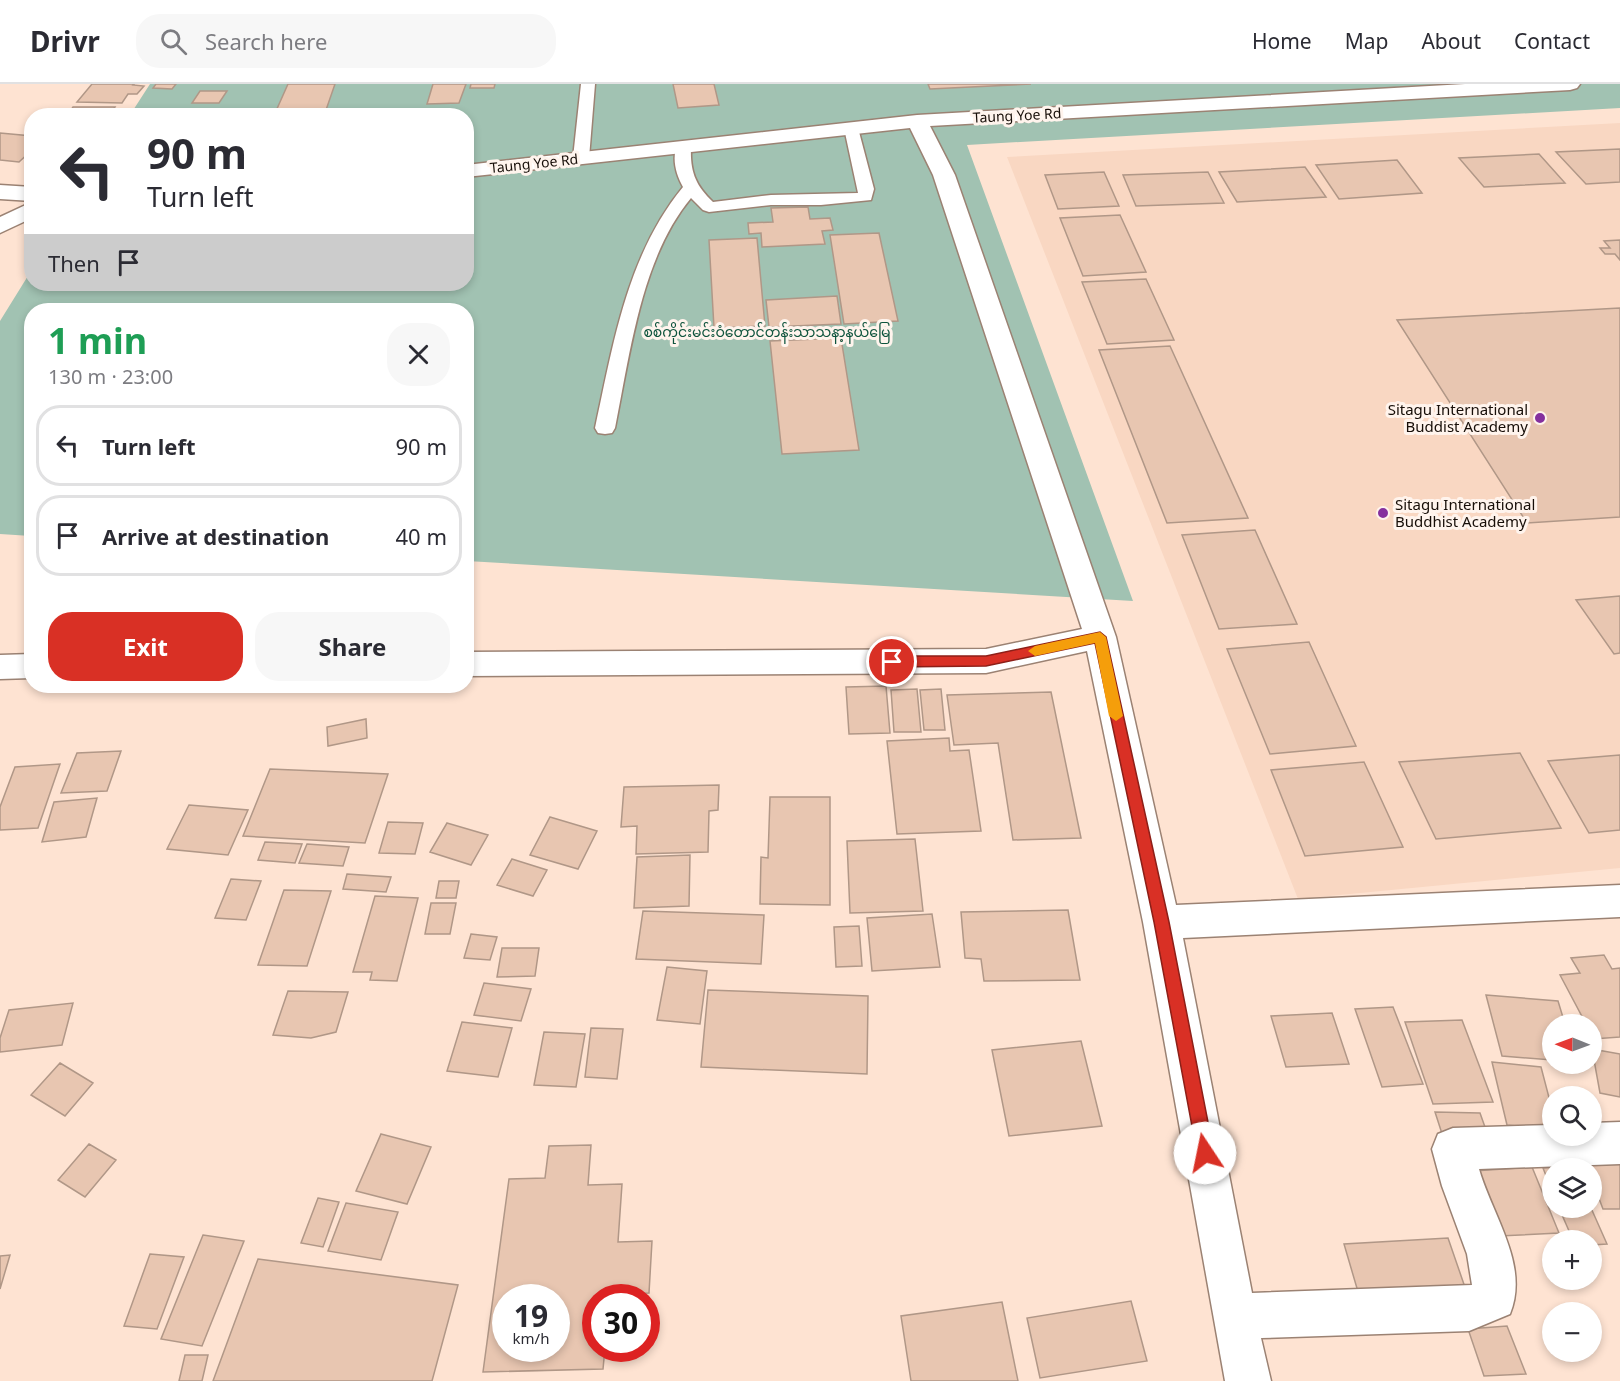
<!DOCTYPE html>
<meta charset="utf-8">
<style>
body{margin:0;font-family:"Noto Sans","Noto Sans Myanmar",sans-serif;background:#f7f7f7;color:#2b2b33;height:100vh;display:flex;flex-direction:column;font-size:22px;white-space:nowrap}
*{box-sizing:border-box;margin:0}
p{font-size:20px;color:#7c7c81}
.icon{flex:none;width:33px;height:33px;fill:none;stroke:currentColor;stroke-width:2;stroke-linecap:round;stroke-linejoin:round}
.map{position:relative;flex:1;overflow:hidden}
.details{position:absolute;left:24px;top:219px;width:450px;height:390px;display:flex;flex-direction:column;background:#fff;border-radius:24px;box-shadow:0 3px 9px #0003}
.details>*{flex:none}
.hud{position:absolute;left:24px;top:24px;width:450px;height:183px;border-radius:24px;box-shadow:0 3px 9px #0003;background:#fff;color:#2b2b33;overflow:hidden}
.needle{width:39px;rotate:271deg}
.buttons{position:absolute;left:1542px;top:930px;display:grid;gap:12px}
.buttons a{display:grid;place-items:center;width:60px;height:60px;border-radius:50%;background:#fff;box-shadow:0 3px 9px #0003;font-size:30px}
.speed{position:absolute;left:492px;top:1200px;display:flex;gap:12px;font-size:30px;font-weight:700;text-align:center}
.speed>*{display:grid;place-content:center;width:78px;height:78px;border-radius:50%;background:#fff;box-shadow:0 3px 9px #0003;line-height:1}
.speed small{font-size:15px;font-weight:400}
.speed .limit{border:9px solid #d22;background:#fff;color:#111}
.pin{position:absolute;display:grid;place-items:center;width:51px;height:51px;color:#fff;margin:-26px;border:3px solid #fff;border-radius:50%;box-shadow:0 2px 6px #0007}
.me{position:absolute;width:66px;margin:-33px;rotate:349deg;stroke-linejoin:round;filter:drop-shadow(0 0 4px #0008)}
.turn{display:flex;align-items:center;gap:21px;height:126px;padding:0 24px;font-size:27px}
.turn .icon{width:78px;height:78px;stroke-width:2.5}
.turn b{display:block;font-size:42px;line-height:51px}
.then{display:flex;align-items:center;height:57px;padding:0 24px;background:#0003;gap:12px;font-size:22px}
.round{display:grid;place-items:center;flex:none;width:63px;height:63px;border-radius:24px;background:#f7f7f7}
.summary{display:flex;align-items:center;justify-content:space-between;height:102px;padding:0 24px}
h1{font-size:36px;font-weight:700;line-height:45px;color:#1e9e55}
.action{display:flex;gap:12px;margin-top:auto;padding:12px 24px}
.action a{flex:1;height:69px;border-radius:24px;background:#d93025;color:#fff;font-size:24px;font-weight:700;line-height:69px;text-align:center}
.action a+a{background:#f7f7f7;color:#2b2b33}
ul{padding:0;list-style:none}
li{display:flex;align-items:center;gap:18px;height:81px;margin:0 12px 9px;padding:0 12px;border:3px solid #e1e1e2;border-radius:24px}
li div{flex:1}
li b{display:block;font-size:22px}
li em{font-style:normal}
header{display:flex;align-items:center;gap:36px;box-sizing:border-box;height:84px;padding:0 30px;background:#fff;border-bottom:2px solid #e1e1e2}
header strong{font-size:28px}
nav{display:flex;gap:33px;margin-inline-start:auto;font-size:21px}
.search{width:420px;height:54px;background:#f7f7f7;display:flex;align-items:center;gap:15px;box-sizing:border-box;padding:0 21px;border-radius:24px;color:#7c7c81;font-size:22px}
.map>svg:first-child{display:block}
</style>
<header>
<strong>Drivr</strong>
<div class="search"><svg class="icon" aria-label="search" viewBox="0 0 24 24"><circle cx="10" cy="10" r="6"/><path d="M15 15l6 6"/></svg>Search here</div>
<nav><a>Home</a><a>Map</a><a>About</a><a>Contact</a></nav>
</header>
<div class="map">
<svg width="1620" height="1297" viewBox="0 0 1620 1297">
<rect width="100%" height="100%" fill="#fee3d2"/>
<path fill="#f9d7c2" d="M1620,39V784L1298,815L1007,73Z"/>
<path fill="#a1c2b2" d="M150,0H1620V24L967,61L1133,517L467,477L466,226H32L31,452L0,450V237L31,187L32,200H466V32L130,31Z"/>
<path fill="#e8c6b1" stroke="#b09787" stroke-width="1.5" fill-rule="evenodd" d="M92,0H134L133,1L144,2L137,10H128L122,19L77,18Z
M156,0H176L172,5L153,4Z
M288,0H335L326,26L276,27Z
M433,0H466L459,19L427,20Z
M471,0H495L494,4H470Z
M673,0H714L719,21L678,24Z
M928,0H1031L930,5Z
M200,7H227L219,19H192Z
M73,23H115L109,32H67Z
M0,49L32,52V66L19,78L0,76Z
M1620,65V98L1586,100L1556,68Z
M1539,70L1565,99L1484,103L1459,74Z
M1397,76L1422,109L1339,115L1316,81Z
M1305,83L1326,113L1237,118L1219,88Z
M1104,88L1119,122L1058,125L1045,91Z
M1208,88L1224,119L1136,122L1123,91Z
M808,123L810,135L830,134L833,146L822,147L825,160L762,163L761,149L749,150L748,139L773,138L771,124Z
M1120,131L1146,188L1083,192L1060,134Z
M879,149L898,237L844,240L830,151Z
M757,154L765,242L714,244L709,156Z
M1620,156V176L1615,170H1605L1600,164H1610L1604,157Z
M1146,195L1174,256L1107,260L1082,198Z
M837,212L841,240L769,243L766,216Z
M1620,224V433L1527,439L1397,236Z
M841,254L859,366L782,370L770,257Z
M1170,262L1248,434L1167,439L1099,266Z
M1255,446L1297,540L1219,545L1182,451Z
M1620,512V569L1614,570L1576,516Z
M1309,558L1356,662L1270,670L1227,565Z
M886,602L890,649L849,650L846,603Z
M917,605L921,648H894L891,606Z
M941,605L945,646H924L920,606Z
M1051,608L1081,754L1013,756L998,659L954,661L947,611Z
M366,635L367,654L328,662L327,643Z
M949,654L950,667L969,666L981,747L897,750L887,657Z
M121,667L107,707L61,709L77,669Z
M1520,669L1561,744L1436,755L1399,678Z
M1620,671V746L1589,749L1548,677Z
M1364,678L1403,763L1305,772L1271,686Z
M60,680L38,744L0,746V723L15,683Z
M270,685L388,690L365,759L243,752Z
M719,701L718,726L709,727L708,768L636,770L637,742L621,743L624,703Z
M770,713H830V821L760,820L761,773L768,774Z
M97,714L86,753L42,758L54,718Z
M189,721L248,726L228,771L167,765Z
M550,733L597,747L578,785L530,771Z
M388,738L423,739L415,770L379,769Z
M447,739L488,751L471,781L430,768Z
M915,755L923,827L850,829L847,757Z
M265,758L302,760L295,779L258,776Z
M307,760L349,763L343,782L299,779Z
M690,771L689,822L634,824L637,773Z
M512,775L547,786L533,812L497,801Z
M347,790L391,793L386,808L343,805Z
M231,795L261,797L246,836L215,834Z
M439,797H459L456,814H436Z
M284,806L331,807L307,882L258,881Z
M375,812L418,814L397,897L370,896L372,888H353Z
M431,819H456L450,850H425Z
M1068,826L1080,896L984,897L981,875L965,874L961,828Z
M643,827L764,831L761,880L636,875Z
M932,830L940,883L872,887L867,834Z
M859,842L862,882L836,883L834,843Z
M471,850L497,853L490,876L464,874Z
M502,864H539L535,892L497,893Z
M1604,871L1612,885L1620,884V953L1593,955L1592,940H1586L1560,891L1580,889L1571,874Z
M667,883L707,887L700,940L657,936Z
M484,899L531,905L521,937L474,931Z
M708,906L868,912L867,990L701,983Z
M288,907L348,908L336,948L311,954L273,951Z
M1486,911L1558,917L1565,940H1552V976L1502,972Z
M73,919L62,961L0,968V954L9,926Z
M1393,923L1423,1000L1382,1003L1355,925Z
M1332,929L1349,980L1286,983L1271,932Z
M1462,936L1493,1018L1433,1020L1405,938Z
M462,938L512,944L498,993L447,987Z
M591,944L623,945L617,995L585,993Z
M544,948L585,950L576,1003L534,1001Z
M1081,957L1102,1042L1009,1052L992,966Z
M1592,965L1620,970V1013L1600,1009Z
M1492,978L1541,983L1552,1025V1046L1507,1041Z
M60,979L93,999L65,1032L31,1011Z
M1435,1028L1480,1029L1491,1060L1445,1059Z
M381,1050L431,1063L407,1120L356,1107Z
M89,1060L116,1076L85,1113L58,1096Z
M591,1061L588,1101L622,1100L618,1158L652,1157L649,1209L609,1210V1214H596V1264H605L603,1285L483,1288L509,1095L545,1094L549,1062ZM506,1214H556V1264H506Z
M1585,1080H1620V1125H1603L1592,1096V1084H1587Z
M1573,1082L1574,1084H1552V1107L1543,1084Z
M1532,1083L1559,1149L1499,1152L1473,1087Z
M318,1114L339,1118L323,1163L301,1159Z
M346,1119L398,1128L381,1176L328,1167Z
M1559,1124H1591L1607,1160L1592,1161V1156H1573Z
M203,1151L244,1157L202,1262L161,1255Z
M1448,1154L1468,1212L1361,1218L1344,1160Z
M150,1170L184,1173L157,1245L124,1242Z
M10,1171L0,1205V1172Z
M258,1175L458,1201L432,1297H213Z
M1131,1217L1147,1277L1040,1294L1027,1234Z
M1002,1218L1018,1297H911L901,1232Z
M1507,1242L1526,1290L1484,1292L1468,1245Z
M185,1271H208L202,1297H179Z"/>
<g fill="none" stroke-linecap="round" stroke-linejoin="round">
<g stroke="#9b8273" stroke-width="3">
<path id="lane" d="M581,0H595L589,74L581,79L573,74Z
M851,40L858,44L874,105L871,116L821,121H771L709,128L703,126L691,114C641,174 630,270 615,344L612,349L605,350L598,349L595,344C613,261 627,171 683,103C676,91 671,73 678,60L683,58L691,63C690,87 695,101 713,118L771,111L858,109L844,44Z"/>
</g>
<g stroke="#9b8273" stroke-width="3">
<path id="street" d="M1465,0H1580L1577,4L1570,6L930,42L955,91L1116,553L1176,821L1620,801V833L1183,854L1252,1209L1472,1201L1467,1170L1442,1102L1432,1065L1438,1050L1453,1044L1552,1041V1052H1592V1039L1620,1038V1080L1479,1085C1492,1131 1530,1181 1510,1230L1469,1247L1261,1254L1271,1297H1225L1143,838L1087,567L986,589L466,592V568L986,565L1082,545L933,91L910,44L466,93V81L917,31Z
M0,101L32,103V117L0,115Z
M32,118V134L0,149V133Z
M32,570V594L0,595V571Z"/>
</g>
<use href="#lane" fill="#fff" fill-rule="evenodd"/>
<use href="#street" fill="#fff" fill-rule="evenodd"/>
</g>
<path fill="#d93025" stroke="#8d1f18" stroke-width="1.5" d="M1100,548L1106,553L1169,838L1214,1069L1211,1075L1205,1078L1199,1075L1197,1069L1154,838L1095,559L986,582L892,583L885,578L892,572H986Z"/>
<path fill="#f59e0b" d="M1100,548L1106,553L1123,632L1116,637L1109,632L1095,559L1035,572L1028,567L1035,562Z"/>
<g fill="#85309e" stroke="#fff4ed" stroke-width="2">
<circle cx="1540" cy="334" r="6"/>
<circle cx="1383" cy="429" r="6"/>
</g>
<g text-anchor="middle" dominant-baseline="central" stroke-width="6" stroke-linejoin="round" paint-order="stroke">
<g font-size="14" fill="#170e08" stroke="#fff4ed">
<text transform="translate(1017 31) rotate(-3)">Taung Yoe Rd</text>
<text transform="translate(534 79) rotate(-6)">Taung Yoe Rd</text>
</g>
<g font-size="14" fill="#0e543d" stroke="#fff4ed">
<text x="767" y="247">စစ်ကိုင်းမင်းဝံတောင်တန်းသာသနာ့နယ်မြေ</text>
</g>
<g font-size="15" fill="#170e08" stroke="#fff4ed" text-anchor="end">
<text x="1528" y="325">Sitagu International<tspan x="1528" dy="17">Buddist Academy</tspan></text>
<text x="1395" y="420" text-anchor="start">Sitagu International<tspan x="1395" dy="17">Buddhist Academy</tspan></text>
</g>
</g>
</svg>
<div class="buttons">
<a><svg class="needle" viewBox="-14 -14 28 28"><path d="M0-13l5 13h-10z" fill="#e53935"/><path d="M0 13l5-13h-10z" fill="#7c7c81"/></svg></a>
<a><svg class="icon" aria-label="search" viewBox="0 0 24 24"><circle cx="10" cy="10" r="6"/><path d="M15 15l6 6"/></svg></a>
<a><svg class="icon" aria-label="layers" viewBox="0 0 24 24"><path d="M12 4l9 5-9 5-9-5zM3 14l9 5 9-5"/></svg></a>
<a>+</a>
<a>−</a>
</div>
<div class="speed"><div>19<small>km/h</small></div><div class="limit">30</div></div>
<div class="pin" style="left:892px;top:578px;background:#d93025"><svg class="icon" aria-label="arrive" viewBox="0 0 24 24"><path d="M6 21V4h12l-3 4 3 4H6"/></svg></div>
<svg class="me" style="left:1205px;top:1069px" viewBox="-20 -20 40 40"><circle r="19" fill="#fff"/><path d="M0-13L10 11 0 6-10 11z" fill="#d93025"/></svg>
<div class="hud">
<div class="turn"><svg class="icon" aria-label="left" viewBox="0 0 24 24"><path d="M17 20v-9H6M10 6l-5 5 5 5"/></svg><div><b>90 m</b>Turn left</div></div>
<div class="then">Then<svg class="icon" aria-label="arrive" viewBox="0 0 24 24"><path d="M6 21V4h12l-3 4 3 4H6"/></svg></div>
</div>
<section class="details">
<div class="summary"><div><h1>1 min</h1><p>130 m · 23:00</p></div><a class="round"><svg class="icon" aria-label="close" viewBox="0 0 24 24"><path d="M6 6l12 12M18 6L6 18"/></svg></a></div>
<ul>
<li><svg class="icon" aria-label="left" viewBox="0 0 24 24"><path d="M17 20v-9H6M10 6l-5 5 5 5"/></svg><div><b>Turn left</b></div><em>90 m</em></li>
<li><svg class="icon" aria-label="arrive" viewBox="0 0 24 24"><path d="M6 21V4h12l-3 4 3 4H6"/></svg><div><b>Arrive at destination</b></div><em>40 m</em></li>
</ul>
<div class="action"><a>Exit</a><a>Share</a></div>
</section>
</div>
